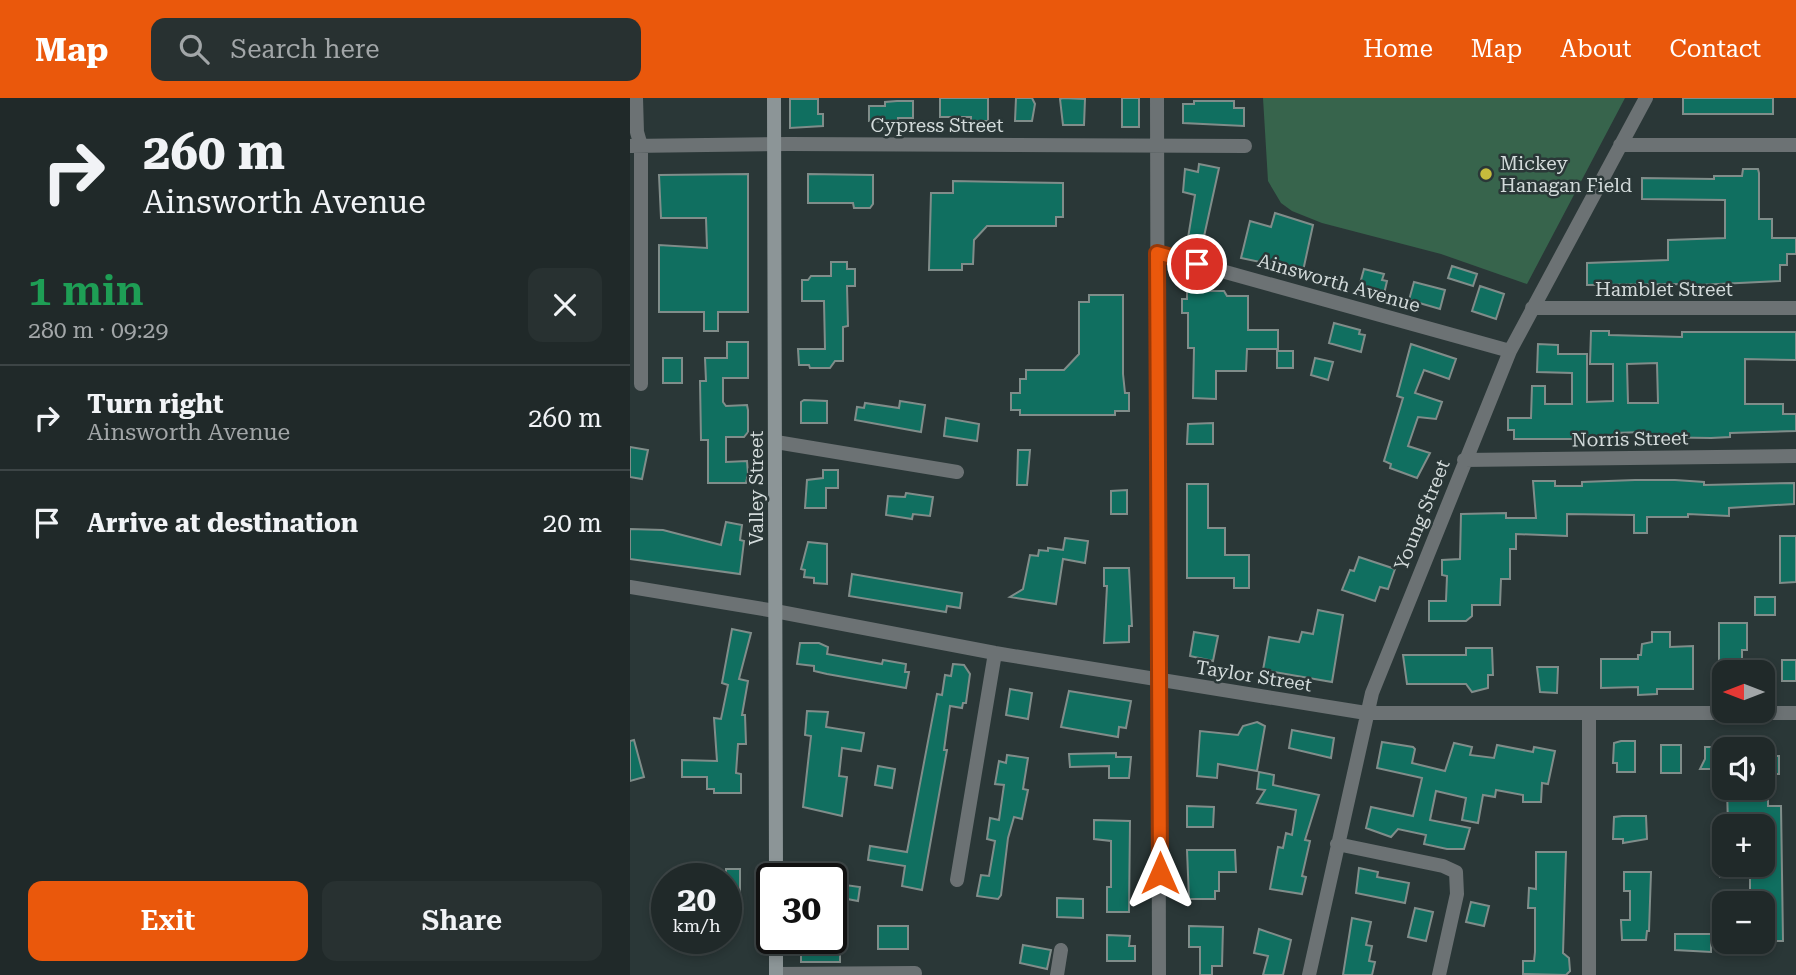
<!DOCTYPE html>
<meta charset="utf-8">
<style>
body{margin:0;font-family:"Roboto Serif",serif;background:#283131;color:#f1f3f6;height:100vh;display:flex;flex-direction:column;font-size:26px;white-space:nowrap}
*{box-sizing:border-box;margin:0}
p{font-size:23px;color:#a2a6a8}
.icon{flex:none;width:38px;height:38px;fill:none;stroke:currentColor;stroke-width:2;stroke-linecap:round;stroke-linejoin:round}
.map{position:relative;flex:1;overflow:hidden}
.drawer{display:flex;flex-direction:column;background:#202929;width:630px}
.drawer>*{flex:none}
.hud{background:#202929;color:#f1f3f6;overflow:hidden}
.needle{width:46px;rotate:270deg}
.tools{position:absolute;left:1082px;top:562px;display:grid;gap:14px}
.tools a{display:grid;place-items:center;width:63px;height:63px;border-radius:14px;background:#202929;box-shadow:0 4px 10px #0003,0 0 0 2px #3d4546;font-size:35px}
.speed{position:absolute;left:21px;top:765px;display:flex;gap:14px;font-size:35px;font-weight:700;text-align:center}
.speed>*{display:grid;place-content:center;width:91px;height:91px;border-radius:50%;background:#202929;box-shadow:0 4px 10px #0003,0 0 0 2px #3d4546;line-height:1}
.speed small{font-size:18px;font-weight:400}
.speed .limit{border:4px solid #111;border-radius:10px;background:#fff;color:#111}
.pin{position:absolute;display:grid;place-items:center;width:60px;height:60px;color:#fff;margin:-30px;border:4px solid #fff;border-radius:50%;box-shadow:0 2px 7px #0007}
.me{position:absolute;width:77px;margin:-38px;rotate:0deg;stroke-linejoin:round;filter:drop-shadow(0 0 5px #0008)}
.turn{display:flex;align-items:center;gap:24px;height:147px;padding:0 28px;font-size:32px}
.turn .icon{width:91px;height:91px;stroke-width:2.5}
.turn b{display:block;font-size:49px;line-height:60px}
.round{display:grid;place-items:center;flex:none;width:74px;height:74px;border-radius:14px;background:#283131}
.headline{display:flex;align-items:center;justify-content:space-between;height:119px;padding:0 28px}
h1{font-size:42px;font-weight:600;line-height:52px;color:#1e9e55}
.cta{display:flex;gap:14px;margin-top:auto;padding:14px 28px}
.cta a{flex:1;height:80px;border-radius:14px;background:#ea580c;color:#fff;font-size:28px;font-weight:600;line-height:80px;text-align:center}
.cta a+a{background:#283131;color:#f1f3f6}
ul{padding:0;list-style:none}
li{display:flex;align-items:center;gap:21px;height:105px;padding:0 28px;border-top:2px solid #3d4546}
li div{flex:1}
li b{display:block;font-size:26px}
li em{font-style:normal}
header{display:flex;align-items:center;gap:42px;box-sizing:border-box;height:98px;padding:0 35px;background:#ea580c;color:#fff}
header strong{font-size:33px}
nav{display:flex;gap:38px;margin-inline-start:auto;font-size:24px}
.search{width:490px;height:63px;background:#283131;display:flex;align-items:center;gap:18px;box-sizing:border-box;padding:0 24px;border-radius:14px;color:#a2a6a8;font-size:26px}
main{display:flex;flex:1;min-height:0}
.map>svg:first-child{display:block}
</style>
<header>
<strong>Map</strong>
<div class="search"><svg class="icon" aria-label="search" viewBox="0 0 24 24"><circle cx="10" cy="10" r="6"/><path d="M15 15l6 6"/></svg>Search here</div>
<nav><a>Home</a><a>Map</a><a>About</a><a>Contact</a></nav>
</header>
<main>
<section class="drawer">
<div class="hud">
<div class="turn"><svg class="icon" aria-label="right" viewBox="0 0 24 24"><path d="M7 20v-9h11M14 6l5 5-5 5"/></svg><div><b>260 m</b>Ainsworth Avenue</div></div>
</div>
<div class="headline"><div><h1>1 min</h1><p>280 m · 09:29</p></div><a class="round"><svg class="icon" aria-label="close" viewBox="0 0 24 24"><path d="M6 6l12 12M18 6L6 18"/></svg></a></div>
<ul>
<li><svg class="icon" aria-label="right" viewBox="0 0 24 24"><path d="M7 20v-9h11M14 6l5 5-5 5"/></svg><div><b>Turn right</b><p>Ainsworth Avenue</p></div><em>260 m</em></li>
<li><svg class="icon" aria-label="arrive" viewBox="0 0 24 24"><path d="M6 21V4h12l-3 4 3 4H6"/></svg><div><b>Arrive at destination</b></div><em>20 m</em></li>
</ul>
<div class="cta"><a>Exit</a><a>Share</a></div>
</section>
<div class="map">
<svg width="1166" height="877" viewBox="0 0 1166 877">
<rect width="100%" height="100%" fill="#2a3737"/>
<path fill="#37644c" d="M633,0H995L897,186L811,156L692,125L662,113L651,105L638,83Z"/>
<path fill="#106f60" stroke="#808d8a" stroke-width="2" fill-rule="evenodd" d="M310,0H358V23H341V19H310Z
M386,0H402L405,6L402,23H385Z
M433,0L455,1L454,27H433L430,1Z
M492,0H509V29H492Z
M1053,0H1143V16H1053Z
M160,1H188V16H193V28L160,30Z
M267,3H283V20H268V25L239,23V8H255V4Z
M564,3H604V10H614V28L553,25V6H564Z
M569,66L589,70L573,143L558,140L565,97L553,94L555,71L568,74Z
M1113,71H1128L1129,75V121H1142V140H1166V156H1157V167H1150V183L1069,187V190H1050V186L957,187V165L1038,162V142L1095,140V102L1012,101V80L1084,81V78H1112Z
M118,76V214H88V233H74V214H29V147L77,150L76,120H31L29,77Z
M178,76L243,77V106L240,110H224L223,105H178Z
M323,83L433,85V119H426V128H357L344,142L343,166H332V172H299L301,95H323Z
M645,115L683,127L673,173L611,160L620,123L641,129Z
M201,164H217V171H225V188H217L218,228L213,229V263H205L200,270H180L179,267H169L168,251H195L194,203H172V182H178L181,178H201Z
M822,168L847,176L843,188L818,180Z
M734,171L754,176L752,182L757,183L754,196L729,189Z
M784,184L815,192L810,211L779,202Z
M557,188H573V193H594L597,198H618V232H648V251H617L616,273H586V301L563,300L564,250H558V215H552V201H557Z
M850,188L874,196L866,221L842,213Z
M459,197H493V276L495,295H499V313H485V317H390V312H381V295H390V281H396V272H434L449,256V204H459Z
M704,225L730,232L729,236L735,237L731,254L699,245Z
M961,233H979V237L1052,239V234H1166V262L1115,261V306H1153V316H1166V333L1100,335V339L1081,340L1011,339V334L985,335V341H884V332H878V320H901L902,288H915V306H942V275L907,274L908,246L928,247V256H957V304L983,303V266H960ZM1027,265L1028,305H998L997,266Z
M97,244H118V280H93V304L96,308L117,307L118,312V334L114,339H96V364L117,363L118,376L116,385H78V342H71L70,283H76L75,260H97Z
M781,246L826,261L819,281L794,272L785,295L812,304L806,321L788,319L778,348L800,355L787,380L760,370L761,366L754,363L773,300L767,298Z
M647,253H663V270H647Z
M33,260H52V285H33Z
M685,260L703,264L698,282L681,277Z
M174,302L197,303V325H171V304Z
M270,303L295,307L291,334L225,322L227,309L234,310L235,305L269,310Z
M316,320L349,326L347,343L314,338Z
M583,325V346H557L558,326Z
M0,349L18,352L12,381L0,379Z
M388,352H400L397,387H387Z
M193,372H208V390H196V410H175L177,382L193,380Z
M1005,382H1045L1074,384V387L1164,385V406L1099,410V418L1058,416V419H1017V435H1004V417L937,416V438L886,436V451H880V481H871L870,507H842V518L836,523H799V503H816L817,478L812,477V462L830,461L831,416L876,415V420H906L903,383H925V388H952V384Z
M557,386H578V430H595V457H619V490H604V480H557Z
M497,392V416H481V393Z
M276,395L303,399L300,418L283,416L282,421L256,417L258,398L275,399Z
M96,424L112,427L110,442L114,443L110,476L0,461V431L33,432L91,447Z
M1150,438H1166V484L1150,485Z
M435,440L458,443L455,465L433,461L426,506L380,499L393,491L400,457L408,458L409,452L418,453V450L433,452Z
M178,444L197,446V486L184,485V480L174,479L175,472L171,471Z
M729,459L765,471L758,491L750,489L745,503L712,492L720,472L724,473Z
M474,470H499L502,528H499V544L474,545L477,488H474Z
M222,476L332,495L330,510L317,508L316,514L219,498Z
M1125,499H1145V517H1125Z
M688,512L713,517L702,584L633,572L639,539L669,544L672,534L683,536Z
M1089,525H1117V552H1112V574H1089Z
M102,531L121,535L109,581L118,583L112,617H115L116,646H108L106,675L111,676V695H84V691H77V679H52V662L87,663L84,620L91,621L98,587L92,585Z
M564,534L588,538L583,563L560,558Z
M1022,534H1040V549L1063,548V591H1027V596L1008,597V589L971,590V561H1008V557H1011L1012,546L1022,544Z
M170,545H189L198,549L197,556L252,566L253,562L276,566L275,574H279L276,590L197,576L184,573V568L167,566Z
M836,550H862L863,577H858V590L842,594L836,586H777L773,557H836Z
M1152,562H1166V583H1152Z
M323,566L334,567L340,576L336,605H333L332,610L320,608L314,652H317L292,792L272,788L275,768L238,762L240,748L277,754L307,596L312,597L315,577L321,578Z
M907,569H928L927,595L910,594Z
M380,591L402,595L398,621L376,617Z
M439,593L501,603L496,630L489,629L488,639L431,629Z
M177,613L198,614L196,629L234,635L231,653L212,650L209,678L217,679L212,718L173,709L181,638L175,637Z
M627,624L635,628L627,673L588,666L587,680L567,678L570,633L608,637L613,628Z
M662,632L704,640L701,660L659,650Z
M4,642L14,679L0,683V643Z
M991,643H1005V674H987V665H983L984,645Z
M752,644L783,649L785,651L782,665L815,673L824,645L842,649L840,657L864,660L867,647L903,654L904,649L925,653L918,686L912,685L911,704H893V697L866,692L865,699L853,697L848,725L832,722L836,700L806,693L800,722L840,730L834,751H817L794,746L796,737L768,731L761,739L736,730L741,709L783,718L792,680L747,670Z
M1031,647H1051V675H1031Z
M1075,649H1094V671H1070L1075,661Z
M486,655V659H501L499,680H479V668L440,669L439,656Z
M377,657L398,660L393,691L398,692L392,721L384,719L378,740L371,797L368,801L347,798L351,777L359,778L365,743L357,741L360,720L369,722L374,687L365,686L369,663L376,665Z
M1132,658H1149V676H1132Z
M248,668L265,671L262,690L245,687Z
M629,674L644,677L643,687L689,697L675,742L680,743L672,778L676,779L672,796L640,791L648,749L653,750L656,735L662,737L666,712L627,705L635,692L627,691Z
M1097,690H1138V708H1151L1153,843H1141L1132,849V805H1120V779H1090V766H1132V728H1098Z
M557,708L584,709L583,729H557Z
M992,718H1016L1017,741L993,745V741H983L984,719Z
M464,722L500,723L499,814H477V789H481V743L464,741Z
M557,752H605L606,774H589V793H585V801H559Z
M906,754H936L933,855L939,860L940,873L936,877L893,876V863H904L905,854V810H898L899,790L906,791Z
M729,770L748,774L747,779L779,785L775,805L726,795Z
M96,771H110V817H96Z
M994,774H1021L1019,833H1017L1016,842H992L991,822H1000V793H994Z
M201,785L230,789L228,803L201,798Z
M427,800L453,801V820L427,819Z
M841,804L859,808L854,828L836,824Z
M785,810L803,814L796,843L778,839Z
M722,820L741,824L736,847L742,848L739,863L745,864L742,877H713Z
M248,828H278V851H248Z
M559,828L593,829L592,868H582V877H570V849H559Z
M629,831L661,842L653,877H633L638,858L624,855Z
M1045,836H1081V854L1045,852Z
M477,837L500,838L499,848H505V863H477Z
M188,840H210V864H171V844H188Z
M393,847L421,852L417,871L390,865Z"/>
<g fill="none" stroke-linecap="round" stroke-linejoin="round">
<path stroke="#6c7274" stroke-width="14" d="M6,0L7,34L11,48V286
M527,0L529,877
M990,47H1166
M0,48L159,46L615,48
M527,155L880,253
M902,210H1166
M146,344L327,374
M834,362L1166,358
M0,489L145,513L365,555L736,615H1166
M707,746L813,768L826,774L827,796L809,877
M327,782L365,555
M146,876L285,875
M427,877L431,852
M679,877L742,595L880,253L1016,0
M959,877V617"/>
<path stroke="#8c9597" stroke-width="14" d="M144,0L146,780
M146,877V840"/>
</g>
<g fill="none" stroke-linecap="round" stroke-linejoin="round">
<g stroke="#983908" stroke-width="18">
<path id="route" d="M530,775L527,155L567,166"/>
</g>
<use href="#route" stroke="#ea580c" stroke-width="12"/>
</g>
<circle fill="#c6bc3c" stroke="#2a3737" stroke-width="2.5" cx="856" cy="76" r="7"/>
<g text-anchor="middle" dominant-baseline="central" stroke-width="5" stroke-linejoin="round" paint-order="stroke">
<g font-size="19" fill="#d2dada" stroke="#2a3737">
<text x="307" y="27">Cypress Street</text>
<text transform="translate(709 185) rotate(16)">Ainsworth Avenue</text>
<text x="1034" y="191">Hamblet Street</text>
<text transform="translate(1000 341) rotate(-1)">Norris Street</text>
<text transform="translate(126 390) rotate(-90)">Valley Street</text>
<text transform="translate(792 417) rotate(-68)">Young Street</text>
<text transform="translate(624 578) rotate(9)">Taylor Street</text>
</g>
<g font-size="19" fill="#d2dada" stroke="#2a3737" text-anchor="start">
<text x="870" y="65">Mickey<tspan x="870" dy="22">Hanagan Field</tspan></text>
</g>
</g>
</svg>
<div class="tools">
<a><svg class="needle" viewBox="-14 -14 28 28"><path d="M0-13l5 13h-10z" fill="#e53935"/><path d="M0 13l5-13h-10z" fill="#a2a6a8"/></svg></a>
<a><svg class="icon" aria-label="sound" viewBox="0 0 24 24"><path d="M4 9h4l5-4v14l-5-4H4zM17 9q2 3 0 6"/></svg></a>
<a>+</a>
<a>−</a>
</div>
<div class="speed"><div>20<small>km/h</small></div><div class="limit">30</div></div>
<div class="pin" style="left:567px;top:166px;background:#d93025"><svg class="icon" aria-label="arrive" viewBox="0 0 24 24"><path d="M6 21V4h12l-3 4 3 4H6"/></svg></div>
<svg class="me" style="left:530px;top:775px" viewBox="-20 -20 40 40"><path d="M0-17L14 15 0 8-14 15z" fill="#ea580c" stroke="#fff" stroke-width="4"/></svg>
</div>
</main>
